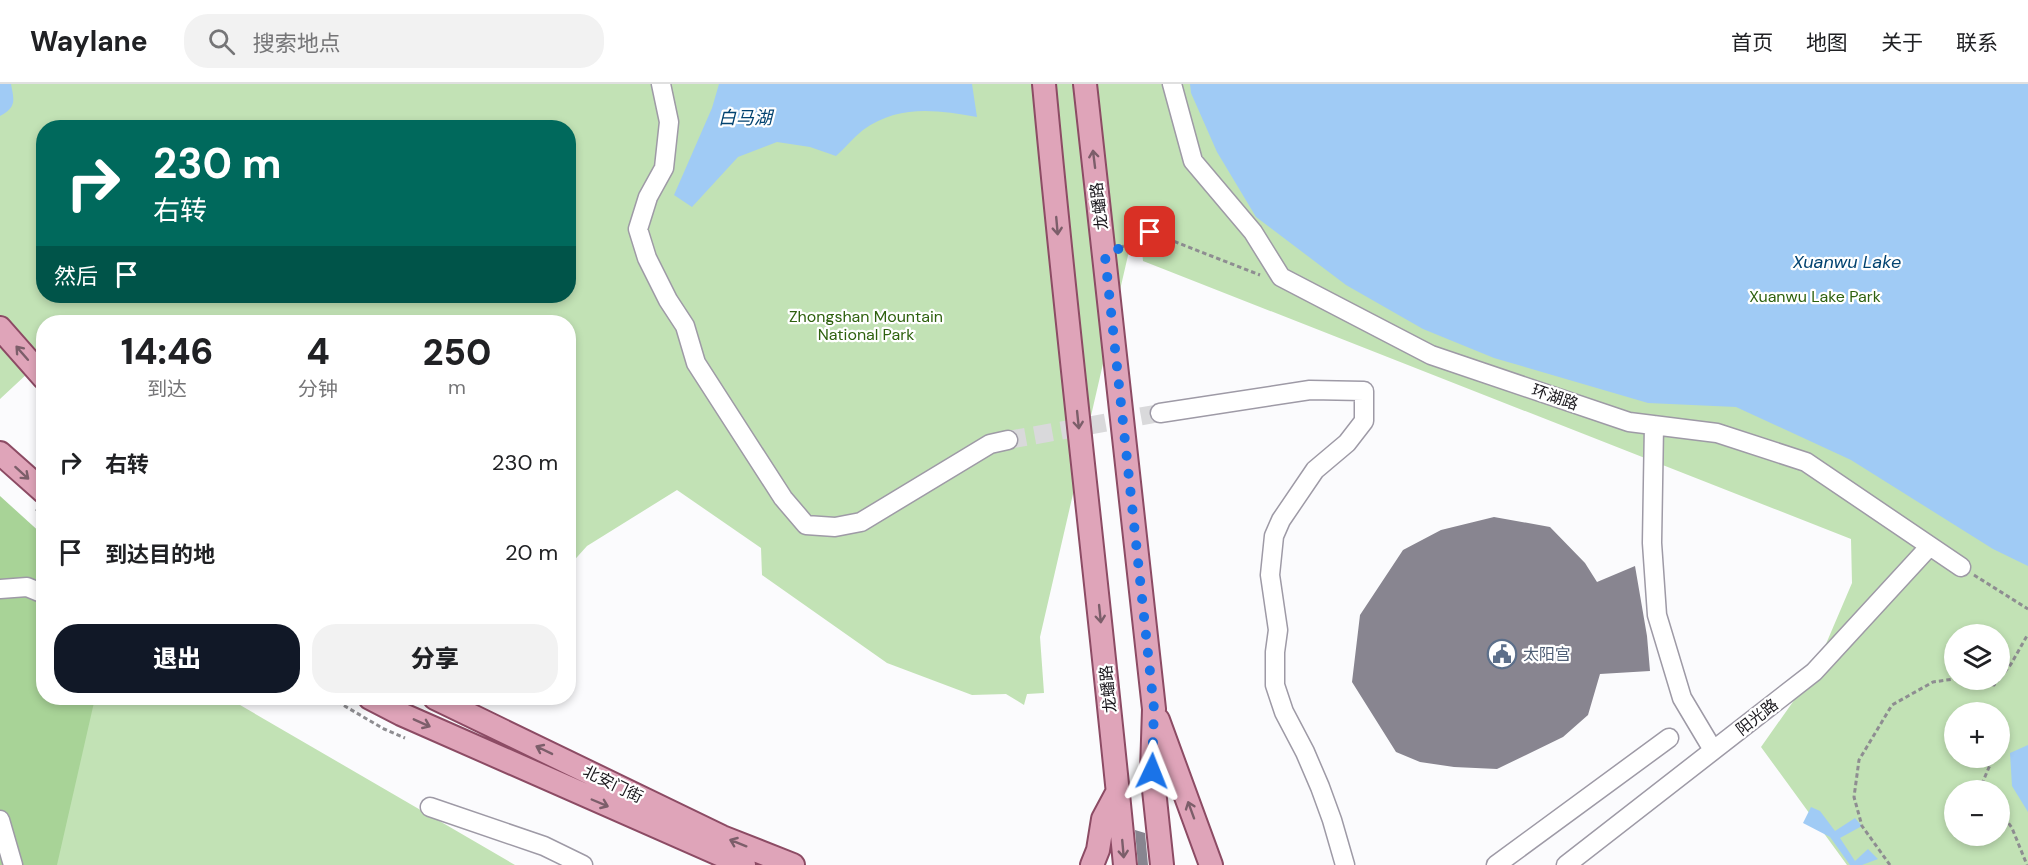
<!DOCTYPE html>
<html lang="zh">
<meta charset="utf-8">
<style>
body{margin:0;font-family:"DM Sans","Noto Sans SC",sans-serif;background:#f2f2f2;color:#202124;height:100vh;display:flex;flex-direction:column;font-size:22px;white-space:nowrap}
*{box-sizing:border-box;margin:0}
p{font-size:20px;color:#757577}
.icon{flex:none;width:33px;height:33px;fill:none;stroke:currentColor;stroke-width:2;stroke-linecap:round;stroke-linejoin:round}
.map{position:relative;flex:1;overflow:hidden}
.drawer{position:absolute;left:36px;top:231px;width:540px;height:390px;display:flex;flex-direction:column;background:#fff;border-radius:24px;box-shadow:0 3px 9px #0003}
.drawer>*{flex:none}
.guide{position:absolute;left:36px;top:36px;width:540px;height:183px;border-radius:24px;box-shadow:0 3px 9px #0003;background:#00695c;color:#fff;overflow:hidden}
.buttons{position:absolute;left:1944px;top:540px;display:grid;gap:12px}
.buttons a{display:grid;place-items:center;width:66px;height:66px;border-radius:50%;background:#fff;box-shadow:0 3px 9px #0003;font-size:30px}
.pin{position:absolute;display:grid;place-items:center;width:51px;height:51px;color:#fff;margin:-26px;border-radius:12px;box-shadow:0 3px 9px #0006}
.me{position:absolute;width:66px;margin:-33px;rotate:2deg;stroke-linejoin:round;filter:drop-shadow(0 0 4px #0008)}
.turn{display:flex;align-items:center;gap:21px;height:126px;padding:0 18px;font-size:27px}
.turn .icon{width:78px;height:78px;stroke-width:2.5}
.turn b{display:block;font-size:42px;line-height:51px}
.then{display:flex;align-items:center;height:57px;padding:0 18px;background:#0003;gap:12px;font-size:22px}
.eta{display:flex;justify-content:space-evenly;align-items:center;height:102px;text-align:center}
.eta b{font-size:36px;font-weight:800;line-height:42px}
.button{display:flex;gap:12px;margin-top:auto;padding:12px 18px}
.button a{flex:1;height:69px;border-radius:24px;background:#111827;color:#fff;font-size:24px;font-weight:800;line-height:69px;text-align:center}
.button a+a{background:#f2f2f2;color:#202124}
ul{padding:0;list-style:none}
li{display:flex;align-items:center;gap:18px;height:90px;padding:0 18px}
li div{flex:1}
li b{display:block;font-size:22px}
li em{font-style:normal}
header{display:flex;align-items:center;gap:36px;box-sizing:border-box;height:84px;padding:0 30px;background:#fff;border-bottom:2px solid #e0e0e0}
header strong{font-size:28px}
nav{display:flex;gap:33px;margin-inline-start:auto;font-size:21px}
.search{width:420px;height:54px;background:#f2f2f2;display:flex;align-items:center;gap:15px;box-sizing:border-box;padding:0 21px;border-radius:24px;color:#757577;font-size:22px}
.map>svg:first-child{display:block}
</style>
<header>
<strong>Waylane</strong>
<div class="search"><svg class="icon" aria-label="search" viewBox="0 0 24 24"><circle cx="10" cy="10" r="6"/><path d="M15 15l6 6"/></svg>搜索地点</div>
<nav><a>首页</a><a>地图</a><a>关于</a><a>联系</a></nav>
</header>
<div class="map">
<svg width="2028" height="781" viewBox="0 0 2028 781">
<rect width="100%" height="100%" fill="#fbfbfd"/>
<path fill="#c2e2b5" fill-rule="evenodd" d="M0,0H2028V781H1847L1761,663L1814,588L1852,499L1851,455L1143,177L1138,128L1040,553L1044,609L1027,610L1024,621L1006,610L972,611L887,579L762,491L761,464L677,406L587,462L569,482L568,238H44L43,275L0,315ZM44,44H568V212H44ZM1954,550H2000V596H1954ZM1954,628H2000V674H1954ZM1954,706H2000V752H1954Z
M0,460L44,614H228L515,781H0Z"/>
<path fill="#a8d397" d="M0,412L43,451L44,614H95L57,781H0Z"/>
<path fill="#a0cbf5" d="M0,0H11C14,16 17,23 0,32Z
M719,0H972L977,33C937,26 899,20 863,46C853,54 845,64 836,72L810,63L777,58L738,73L692,123L674,111L712,24Z
M1190,0H2028V482L1993,465L1851,376L1736,323L1648,319L1494,274L1423,245L1346,201L1256,133L1217,68L1191,9Z
M2028,661V728L2012,702L2010,669Z
M1811,723L1820,727L1835,747L1855,734L1862,742L1840,754L1855,777L1868,765L1878,775L1862,781H1850L1830,753L1803,739Z"/>
<path fill="#888590" d="M1494,433L1550,443L1585,479L1597,498L1635,482L1647,552L1650,587L1600,590L1588,631L1563,653L1497,685L1454,683L1420,678L1396,668L1352,598L1360,531L1403,466L1441,446Z
M1135,746L1145,749L1148,781H1138Z"/>
<g fill="none" stroke-linecap="round" stroke-linejoin="round">
<path stroke="#d9d9db" stroke-width="18" stroke-dasharray="18 9" stroke-linecap="butt" d="M1008,356L1160,329"/>
<g stroke="#9e9aa6" stroke-width="21">
<path id="minor" d="M661,0L669,38L664,84L648,113L638,145L647,174L668,216L685,242L696,279L783,414L806,441L835,443L861,438L990,360L1008,356
M1172,0L1193,77L1253,148L1281,193L1431,271L1629,338L1717,349L1806,378L1961,483
M1160,329L1310,306L1364,307V337L1347,359L1315,386L1281,436L1274,452L1270,491L1278,546L1275,568V601L1284,628L1305,668L1320,703L1332,736L1345,781
M1654,341L1652,459L1657,531L1682,614L1713,666
M0,505L27,503L44,510
M430,723L544,762L583,781
M0,736L13,781
M1496,781L1669,654
M1566,781L1814,588L1929,463"/>
</g>
<g stroke="#8c4b64" stroke-width="26">
<path id="major" d="M1044,0C1068,261 1100,520 1125,781
M1085,0L1154,625L1152,687L1162,781
M0,244L44,294
M0,369L44,408
M370,614L401,630L744,781
M435,614L722,753L793,781
M1158,636L1211,781
M1092,781L1098,766L1103,735L1118,707"/>
</g>
<path stroke="#8e8d91" stroke-width="3" stroke-dasharray="4.5 3" stroke-linecap="butt" d="M1120,164L1150,148L1260,191
M36,425L44,431
M1974,491L2028,525
M2000,594L2011,580L2028,550
M1977,596L1994,601L1998,596
M331,614L384,645L405,654
M2000,658L2005,645
M1985,706L1981,702L1993,674
M2000,727L2012,744L2027,781
M1890,781L1862,742L1854,713L1859,676L1892,621L1933,598L1954,595"/>
<use href="#minor" stroke="#fff" stroke-width="18"/>
<use href="#major" stroke="#dfa4b9" stroke-width="22"/>
</g>
<defs><path id="oneway-shaft" d="M-6 0H5M1.5-3L5.5 0L1.5 3" fill="none" stroke-width="1.6" stroke-linecap="round" stroke-linejoin="round" transform="scale(1.5)"/></defs>
<g stroke="#7c5e6a">
<use href="#oneway-shaft" transform="translate(1094 75) rotate(-97)"/>
<use href="#oneway-shaft" transform="translate(1057 142) rotate(85)"/>
<use href="#oneway-shaft" transform="translate(22 269) rotate(-131)"/>
<use href="#oneway-shaft" transform="translate(1078 336) rotate(84)"/>
<use href="#oneway-shaft" transform="translate(22 389) rotate(42)"/>
<use href="#oneway-shaft" transform="translate(1100 530) rotate(84)"/>
<use href="#oneway-shaft" transform="translate(422 639) rotate(24)"/>
<use href="#oneway-shaft" transform="translate(544 666) rotate(-154)"/>
<use href="#oneway-shaft" transform="translate(600 719) rotate(23)"/>
<use href="#oneway-shaft" transform="translate(1191 726) rotate(-110)"/>
<use href="#oneway-shaft" transform="translate(738 759) rotate(-158)"/>
<use href="#oneway-shaft" transform="translate(1123 765) rotate(85)"/>
</g>
<g fill="none" stroke-linecap="round" stroke-linejoin="round">
<path stroke="#1a73e8" stroke-width="10" stroke-dasharray="0 18" d="M1150,148L1105,172L1154,625L1152,687"/>
</g>
<defs>
<g id="civic-ring" transform="scale(1.5)"><circle r="9.5" fill="#fff" stroke="#5c6f8a" stroke-width="1.5"/><path d="M-.6-6.5H3V-4.5H.6V-3L4-1V1h2V6H-6V1h2V-1L-.6-3ZM-1.2 2.5V6h2.4V2.5Z" fill="#5c6f8a"/></g>
</defs>
<g fill-rule="evenodd">
<use href="#civic-ring" x="1502" y="570"/>
</g>
<g text-anchor="middle" dominant-baseline="central" stroke-width="4.5" stroke-linejoin="round" paint-order="stroke">
<g font-size="16" fill="#19171c" stroke="#fff">
<text transform="translate(1099 122) rotate(-97)">龙蟠路</text>
<text transform="translate(1555 313) rotate(19)">环湖路</text>
<text transform="translate(1108 605) rotate(-96)">龙蟠路</text>
<text transform="translate(1757 633) rotate(-38)">阳光路</text>
<text transform="translate(613 700) rotate(26)">北安门街</text>
</g>
<g font-size="16" fill="#2e610e" stroke="#fff">
<text x="1815" y="212">Xuanwu Lake Park</text>
<text x="866" y="232">Zhongshan Mountain<tspan x="866" dy="18">National Park</tspan></text>
</g>
<g font-size="16" fill="#4e5e75" stroke="#fff" text-anchor="start">
<text x="1523" y="570">太阳宫</text>
</g>
<g font-size="18" font-style="italic" fill="#014270" stroke="#fff">
<text x="745" y="34">白马湖</text>
<text x="1847" y="178">Xuanwu Lake</text>
</g>
</g>
</svg>
<div class="buttons">
<a><svg class="icon" aria-label="layers" viewBox="0 0 24 24"><path d="M12 4l9 5-9 5-9-5zM3 14l9 5 9-5"/></svg></a>
<a>+</a>
<a>−</a>
</div>
<div class="pin" style="left:1150px;top:148px;background:#d93025"><svg class="icon" aria-label="arrive" viewBox="0 0 24 24"><path d="M6 21V4h12l-3 4 3 4H6"/></svg></div>
<svg class="me" style="left:1152px;top:687px" viewBox="-20 -20 40 40"><path d="M0-17L14 15 0 8-14 15z" fill="#1a73e8" stroke="#fff" stroke-width="4"/></svg>
<div class="guide">
<div class="turn"><svg class="icon" aria-label="right" viewBox="0 0 24 24"><path d="M7 20v-9h11M14 6l5 5-5 5"/></svg><div><b>230 m</b>右转</div></div>
<div class="then">然后<svg class="icon" aria-label="arrive" viewBox="0 0 24 24"><path d="M6 21V4h12l-3 4 3 4H6"/></svg></div>
</div>
<section class="drawer">
<div class="eta">
<div><b>14:46</b><p>到达</p></div>
<div><b>4</b><p>分钟</p></div>
<div><b>250</b><p>m</p></div>
</div>
<ul>
<li><svg class="icon" aria-label="right" viewBox="0 0 24 24"><path d="M7 20v-9h11M14 6l5 5-5 5"/></svg><div><b>右转</b></div><em>230 m</em></li>
<li><svg class="icon" aria-label="arrive" viewBox="0 0 24 24"><path d="M6 21V4h12l-3 4 3 4H6"/></svg><div><b>到达目的地</b></div><em>20 m</em></li>
</ul>
<div class="button"><a>退出</a><a>分享</a></div>
</section>
</div>
